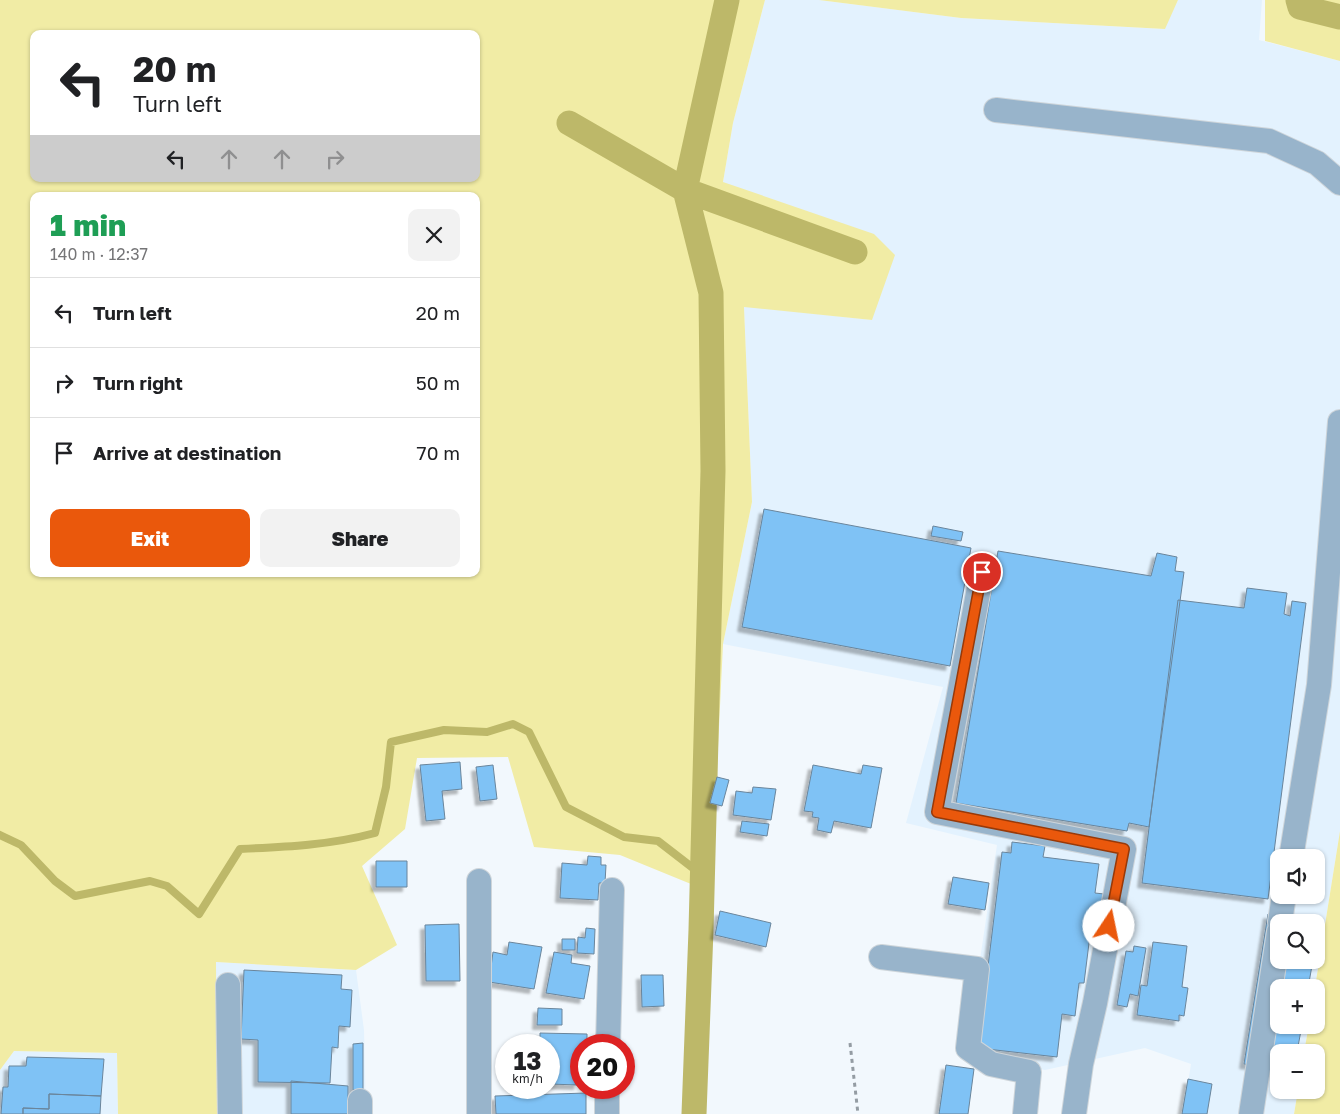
<!DOCTYPE html>
<meta charset="utf-8">
<style>
body{margin:0;font-family:"Golos Text",sans-serif;background:#f2f2f2;color:#202124;height:100vh;display:flex;flex-direction:column;font-size:19px;white-space:nowrap}
*{box-sizing:border-box;margin:0}
p{font-size:16px;color:#757577}
.icon{flex:none;width:28px;height:28px;fill:none;stroke:currentColor;stroke-width:2;stroke-linecap:round;stroke-linejoin:round}
.map{position:relative;flex:1;overflow:hidden}
.sheet{position:absolute;left:30px;top:192px;width:450px;height:385px;display:flex;flex-direction:column;background:#fff;border-radius:10px;box-shadow:0 1px 4px #0004}
.sheet>*{flex:none}
.top-card{position:absolute;left:30px;top:30px;width:450px;height:152px;border-radius:10px;box-shadow:0 1px 4px #0004;background:#fff;color:#202124;overflow:hidden}
.fabs{position:absolute;left:1270px;top:849px;display:grid;gap:10px}
.fabs a{display:grid;place-items:center;width:55px;height:55px;border-radius:10px;background:#fff;box-shadow:0 1px 4px #0004;font-size:25px}
.speed{position:absolute;left:495px;top:1034px;display:flex;gap:10px;font-size:25px;font-weight:700;text-align:center}
.speed>*{display:grid;place-content:center;width:65px;height:65px;border-radius:50%;background:#fff;box-shadow:0 1px 4px #0004;line-height:1}
.speed small{font-size:12px;font-weight:400}
.speed .limit{border:8px solid #d22;background:#fff;color:#111}
.pin{position:absolute;display:grid;place-items:center;width:42px;height:42px;color:#fff;margin:-21px;border:2px solid #fff;border-radius:50%;box-shadow:0 1px 5px #0007}
.me{position:absolute;width:55px;margin:-28px;rotate:11deg;stroke-linejoin:round;filter:drop-shadow(0 0 4px #0008)}
.turn{display:flex;align-items:center;gap:18px;height:105px;padding:0 20px;font-size:22px}
.turn .icon{width:65px;height:65px;stroke-width:2.5}
.turn b{display:block;font-size:35px;line-height:42px}
.lanes{display:flex;align-items:center;height:48px;padding:0 20px;background:#0003;justify-content:center;gap:25px;direction:ltr}
.lanes .off{opacity:.35}
.round{display:grid;place-items:center;flex:none;width:52px;height:52px;border-radius:10px;background:#f2f2f2}
.overview{display:flex;align-items:center;justify-content:space-between;height:85px;padding:0 20px}
h1{font-size:30px;font-weight:800;line-height:38px;color:#1e9e55}
.primary-button{display:flex;gap:10px;margin-top:auto;padding:10px 20px}
.primary-button a{flex:1;height:58px;border-radius:10px;background:#ea580c;color:#fff;font-size:20px;font-weight:800;line-height:58px;text-align:center}
.primary-button a+a{background:#f2f2f2;color:#202124}
ul{padding:0;list-style:none}
li{display:flex;align-items:center;gap:15px;height:70px;padding:0 20px;border-top:1px solid #e0e0e0}
li div{flex:1}
li b{display:block;font-size:19px}
li em{font-style:normal}
.map>svg:first-child{display:block}
</style>
<div class="map">
<svg width="1340" height="1114" viewBox="0 0 1340 1114">
<defs>
<filter id="shadow"><feDropShadow dx="-4.5" dy="4.5" stdDeviation="1" flood-color="#0004"/></filter>
</defs>
<rect width="100%" height="100%" fill="#f2f8fd"/>
<path fill="#e3f2fe" fill-rule="evenodd" d="M765,0H819L961,18L1164,29L1178,0H1262L1259,40L1340,61V831L1315,987L1279,988V1025H1309L1304,1052H1279V1090H1298L1294,1114H1183L1191,1064L1145,1048L1045,1070L966,1054L997,845L906,823L943,687L723,644L752,502L744,306L872,320L723,182L733,123ZM1279,858H1316V895H1279ZM1279,922H1316V960H1279Z
M216,962L356,970L364,1030L366,1114H217Z
M14,1051L117,1053L118,1114H0V1070Z"/>
<path fill="#f1eca5" fill-rule="evenodd" d="M0,0H765L733,123L723,182L874,234L895,255L872,320L744,307L752,502L723,644L714,831L713,893L620,855L534,847L508,757L417,758L405,829L362,866L397,945L356,970L216,962L217,1114H118L117,1053L14,1051L0,1070ZM34,34H476V179H34ZM34,196H476V574H34Z
M819,0H1178L1165,29L961,18Z
M1265,0H1340V61L1265,41Z
M1340,831V1114H1294L1298,1090H1316V1052H1304L1309,1025H1316L1315,987Z"/>
<g fill="none" stroke-linecap="round" stroke-linejoin="round">
<path stroke="#bdb869" stroke-width="8" d="M0,835L21,845L55,881L75,896L150,881L167,886L199,914L240,849C286,847 331,845 375,833L386,787L391,742L444,730L487,732L513,724L529,732L566,807L624,837L658,841L702,875"/>
<path stroke="#bdb869" stroke-width="25" d="M1298,0L1300,7L1340,17
M569,123L685,190L855,252
M694,1114L701,930L713,471L711,293L685,190L727,0"/>
</g>
<path fill="#7fc2f5" stroke="#6a859b" filter="url(#shadow)" d="M764,509L971,548L950,666L742,627Z
M933,526L963,532L961,541L931,536Z
M998,551L1151,576L1157,553L1177,557L1175,571L1184,572L1149,827L1129,823L1127,831L956,803Z
M1247,588L1287,593L1284,614L1290,616L1292,601L1306,603L1268,899L1142,883L1178,600L1244,608Z
M460,762L462,789L442,791L445,819L426,821L420,765Z
M493,765L497,799L480,801L476,767Z
M813,765L861,774L863,765L882,768L871,828L834,821L831,833L817,830L819,818L812,817L813,812L804,811Z
M717,777L729,780L722,806L710,803Z
M753,787L776,789L771,820L733,815L736,791L752,793Z
M742,821L769,824L767,836L740,832Z
M1012,842L1045,846L1043,857L1099,864L1095,893L1104,894L1101,920L1092,919L1084,983H1079L1075,1016L1062,1014L1057,1057L978,1048L1002,852L1011,853Z
M588,856L601,857V865H606L605,883H599L598,900L560,898L562,863L587,865Z
M376,861H407V887H376Z
M953,877L989,883L985,910L948,904Z
M720,911L771,923L766,947L715,935Z
M1268,914L1319,922L1316,937V922H1279V960H1313L1308,988H1279V1025H1302L1297,1052H1279V1069L1244,1064Z
M459,924L460,981H426L425,925Z
M586,928L595,929L594,954L577,953L578,937L585,938Z
M562,939H575V950H562Z
M509,942L542,947L534,989L489,982L493,952L507,955Z
M1153,942L1187,946L1182,987L1188,988L1184,1016L1179,1015V1021L1137,1015L1141,985L1147,986Z
M1134,946L1146,948L1138,996L1130,994L1127,1007L1117,1005L1126,951L1133,952Z
M554,952L572,955L571,963L590,966L584,999L546,993Z
M244,970L342,975L341,989L352,990L350,1027L339,1026L338,1048L332,1047L330,1083L258,1082V1040L241,1039Z
M641,975H663L664,1006L642,1007Z
M538,1008L562,1009V1025H537Z
M540,1033L587,1034V1045H581V1073H579L578,1085L549,1084V1045H540Z
M363,1043V1090H353V1044Z
M27,1057L104,1059L101,1096L49,1094V1109L23,1108V1114H1L3,1087H8L9,1066H26Z
M946,1065L974,1069L968,1114H939Z
M1188,1079L1212,1084L1207,1114H1182Z
M291,1081L348,1086V1114H291Z
M586,1093V1114H496L495,1096Z
M49,1094L101,1096L100,1114H23V1108L49,1109Z"/>
<g fill="none" stroke-linecap="round" stroke-linejoin="round">
<g stroke="#ced5da" stroke-width="26">
<path id="minor" d="M996,110L1269,141L1317,163L1340,183
M982,572L937,812L1124,849L1095,1003L1081,1064L1074,1114
M1291,858L1319,685L1340,422
M479,881V1114
M1280,922L1284,895
M881,957L977,969L968,1048L991,1064L1029,1072L1025,1114
M228,985L230,1114
M608,1045L612,890
M360,1114V1101
M607,1114V1088
M1251,1114L1279,932"/>
</g>
<path stroke="#949ca3" stroke-width="3" stroke-dasharray="4 4" stroke-linecap="butt" d="M850,1043L858,1114"/>
<use href="#minor" stroke="#98b4cb" stroke-width="24"/>
</g>
<g fill="none" stroke-linecap="round" stroke-linejoin="round">
<g stroke="#983908" stroke-width="12">
<path id="route" d="M982,572L937,812L1124,849L1109,926"/>
</g>
<use href="#route" stroke="#ea580c" stroke-width="9"/>
</g>
</svg>
<div class="fabs">
<a><svg class="icon" aria-label="sound" viewBox="0 0 24 24"><path d="M4 9h4l5-4v14l-5-4H4zM17 9q2 3 0 6"/></svg></a>
<a><svg class="icon" aria-label="search" viewBox="0 0 24 24"><circle cx="10" cy="10" r="6"/><path d="M15 15l6 6"/></svg></a>
<a>+</a>
<a>−</a>
</div>
<div class="speed"><div>13<small>km/h</small></div><div class="limit">20</div></div>
<div class="pin" style="left:982px;top:572px;background:#d93025"><svg class="icon" aria-label="arrive" viewBox="0 0 24 24"><path d="M6 21V4h12l-3 4 3 4H6"/></svg></div>
<svg class="me" style="left:1109px;top:926px" viewBox="-20 -20 40 40"><circle r="19" fill="#fff"/><path d="M0-13L10 11 0 6-10 11z" fill="#ea580c"/></svg>
<div class="top-card">
<div class="turn"><svg class="icon" aria-label="left" viewBox="0 0 24 24"><path d="M17 20v-9H6M10 6l-5 5 5 5"/></svg><div><b>20 m</b>Turn left</div></div>
<div class="lanes"><svg class="icon" aria-label="left" viewBox="0 0 24 24"><path d="M17 20v-9H6M10 6l-5 5 5 5"/></svg><svg class="icon off" aria-label="ahead" viewBox="0 0 24 24"><path d="M12 20V5M6 11l6-6 6 6"/></svg><svg class="icon off" aria-label="ahead" viewBox="0 0 24 24"><path d="M12 20V5M6 11l6-6 6 6"/></svg><svg class="icon off" aria-label="right" viewBox="0 0 24 24"><path d="M7 20v-9h11M14 6l5 5-5 5"/></svg></div>
</div>
<section class="sheet">
<div class="overview"><div><h1>1 min</h1><p>140 m · 12:37</p></div><a class="round"><svg class="icon" aria-label="close" viewBox="0 0 24 24"><path d="M6 6l12 12M18 6L6 18"/></svg></a></div>
<ul>
<li><svg class="icon" aria-label="left" viewBox="0 0 24 24"><path d="M17 20v-9H6M10 6l-5 5 5 5"/></svg><div><b>Turn left</b></div><em>20 m</em></li>
<li><svg class="icon" aria-label="right" viewBox="0 0 24 24"><path d="M7 20v-9h11M14 6l5 5-5 5"/></svg><div><b>Turn right</b></div><em>50 m</em></li>
<li><svg class="icon" aria-label="arrive" viewBox="0 0 24 24"><path d="M6 21V4h12l-3 4 3 4H6"/></svg><div><b>Arrive at destination</b></div><em>70 m</em></li>
</ul>
<div class="primary-button"><a>Exit</a><a>Share</a></div>
</section>
</div>
